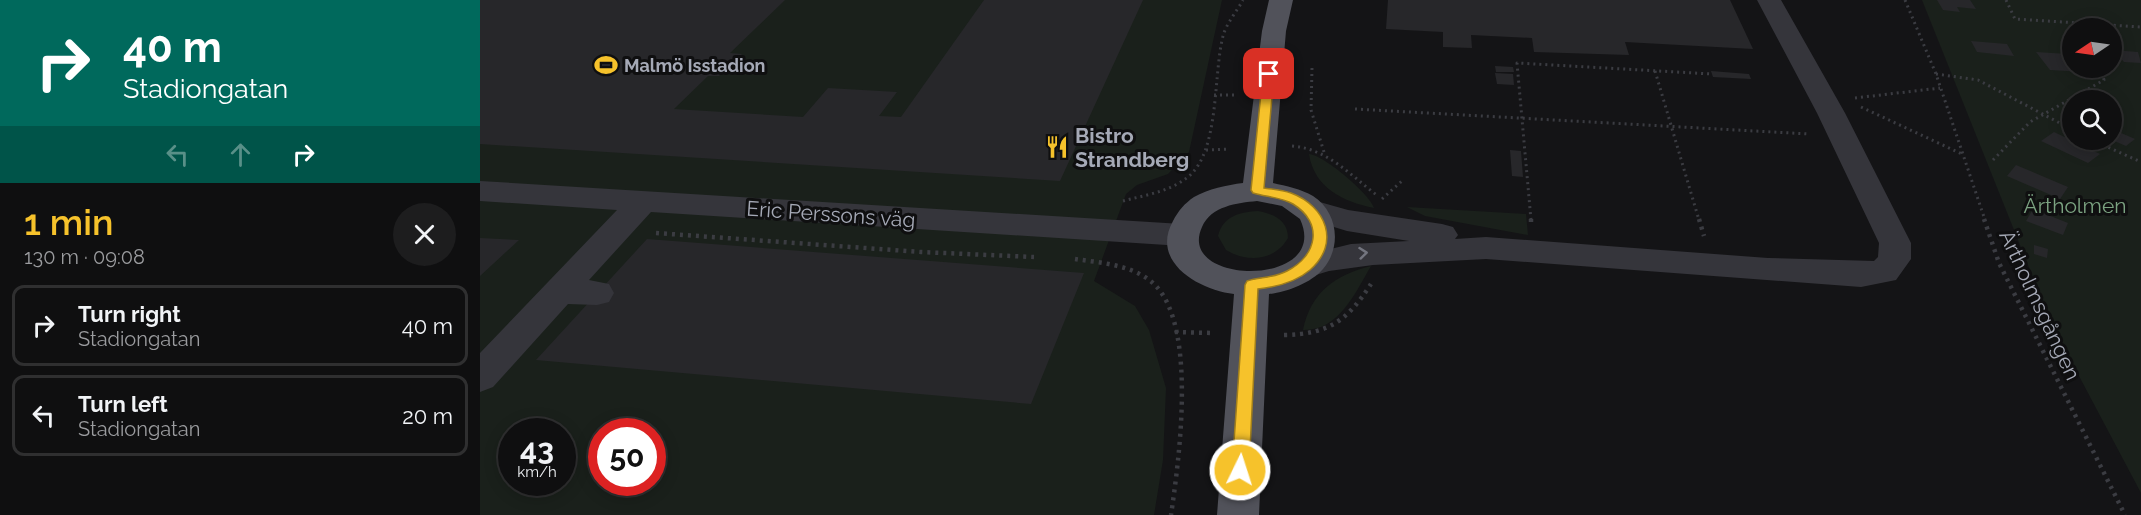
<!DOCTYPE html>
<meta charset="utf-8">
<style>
body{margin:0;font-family:Raleway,sans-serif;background:#1d1d1e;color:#f1f3f6;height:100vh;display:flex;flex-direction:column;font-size:22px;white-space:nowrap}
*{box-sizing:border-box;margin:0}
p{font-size:20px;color:#9b9c9f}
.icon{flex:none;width:33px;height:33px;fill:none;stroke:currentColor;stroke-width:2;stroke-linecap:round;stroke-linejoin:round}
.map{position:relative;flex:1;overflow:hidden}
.drawer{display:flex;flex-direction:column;background:#0f0f10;width:480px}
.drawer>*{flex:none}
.hud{background:#00695c;color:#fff;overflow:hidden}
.needle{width:39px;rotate:257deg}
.fabs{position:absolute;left:1582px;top:18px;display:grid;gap:12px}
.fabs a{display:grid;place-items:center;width:60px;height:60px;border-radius:50%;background:#0f0f10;box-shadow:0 3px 15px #0003,0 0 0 2px #2f2f30;font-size:30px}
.speed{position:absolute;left:18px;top:418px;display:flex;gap:12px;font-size:30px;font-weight:700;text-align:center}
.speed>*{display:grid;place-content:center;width:78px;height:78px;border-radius:50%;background:#0f0f10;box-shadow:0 3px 15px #0003,0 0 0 2px #2f2f30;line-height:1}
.speed small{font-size:15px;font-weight:400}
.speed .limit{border:9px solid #d22;background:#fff;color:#111}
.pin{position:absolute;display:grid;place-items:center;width:51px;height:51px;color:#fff;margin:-26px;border-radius:12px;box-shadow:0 3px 9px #0006}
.me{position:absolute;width:66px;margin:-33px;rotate:4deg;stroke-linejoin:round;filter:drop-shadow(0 0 4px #0008)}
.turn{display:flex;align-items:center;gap:21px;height:126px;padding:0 24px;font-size:27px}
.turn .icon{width:78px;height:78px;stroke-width:2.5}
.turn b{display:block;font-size:42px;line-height:51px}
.lanes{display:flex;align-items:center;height:57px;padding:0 24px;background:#0003;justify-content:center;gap:30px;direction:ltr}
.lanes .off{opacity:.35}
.round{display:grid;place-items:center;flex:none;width:63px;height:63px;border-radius:32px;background:#1d1d1e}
.overview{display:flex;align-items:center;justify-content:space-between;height:102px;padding:0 24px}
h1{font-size:36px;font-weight:600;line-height:45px;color:#f6c22b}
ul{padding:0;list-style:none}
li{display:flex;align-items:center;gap:18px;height:81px;margin:0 12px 9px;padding:0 12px;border:3px solid #2f2f30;border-radius:12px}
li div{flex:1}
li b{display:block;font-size:22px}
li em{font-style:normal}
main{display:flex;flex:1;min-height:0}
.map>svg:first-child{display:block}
</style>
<main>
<section class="drawer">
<div class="hud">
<div class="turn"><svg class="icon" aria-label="right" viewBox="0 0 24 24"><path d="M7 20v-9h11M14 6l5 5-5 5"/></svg><div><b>40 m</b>Stadiongatan</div></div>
<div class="lanes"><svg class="icon off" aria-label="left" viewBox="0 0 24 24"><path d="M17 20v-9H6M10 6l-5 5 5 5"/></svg><svg class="icon off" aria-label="ahead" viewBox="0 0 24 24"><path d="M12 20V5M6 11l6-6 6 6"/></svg><svg class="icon" aria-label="right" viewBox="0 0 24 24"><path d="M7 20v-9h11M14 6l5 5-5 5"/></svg></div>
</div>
<div class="overview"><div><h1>1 min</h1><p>130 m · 09:08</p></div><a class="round"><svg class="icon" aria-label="close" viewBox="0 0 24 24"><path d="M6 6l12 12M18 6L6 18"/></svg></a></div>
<ul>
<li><svg class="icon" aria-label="right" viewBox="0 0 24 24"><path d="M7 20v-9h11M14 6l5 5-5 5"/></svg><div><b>Turn right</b><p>Stadiongatan</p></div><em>40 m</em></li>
<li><svg class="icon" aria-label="left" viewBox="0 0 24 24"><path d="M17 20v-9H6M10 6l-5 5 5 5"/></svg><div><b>Turn left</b><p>Stadiongatan</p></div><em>20 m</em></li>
</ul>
</section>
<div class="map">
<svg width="1661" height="515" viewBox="0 0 1661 515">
<rect width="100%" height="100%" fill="#141416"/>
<path fill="#1a201b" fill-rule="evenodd" d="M0,0H742L709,152L688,174L657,185L646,194L614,281L655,306L669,330L686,388L683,460L674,515H0ZM32,432H82V483H32ZM122,432H172V483H122Z
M1442,0H1661V493L1572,325ZM1593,28H1632V68H1593ZM1593,100H1632V140H1593Z
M829,154C844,155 891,195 894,208C864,202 834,188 829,154Z
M927,207L1046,214L1048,235L945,216Z
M778,211C794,214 808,220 808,238C795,261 767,263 746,250L738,236C743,216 760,212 778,211Z
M891,266C875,293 859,331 823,330C831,292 855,275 891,266Z"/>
<path fill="#27272a" d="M0,0H305L250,53L262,54L239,76H228L194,109L323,117L348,88L417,92L399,116L421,117L504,0H663L580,181L0,144Z
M908,0H1250L1273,49L1145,42L1149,55L1054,52L1052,38L991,35L992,48L963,47V32L906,29Z
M1457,0H1490L1496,9L1477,7L1480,12L1463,10Z
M1491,41L1527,44L1534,56L1497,52Z
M1633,50L1658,52L1661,63L1644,62Z
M1556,52L1588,54L1593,60V68H1599L1603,72L1570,70Z
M1015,66L1033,67L1034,72H1016Z
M1231,71L1269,74L1271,79L1233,77Z
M1015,73L1033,74L1034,85L1017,84Z
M1632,129L1655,139L1646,146L1632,140Z
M1574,132L1620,154L1608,163L1561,141Z
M1030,150L1041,151L1043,177L1032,176Z
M1536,165L1588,187L1580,199L1527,176Z
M1553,209L1588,223L1583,235L1546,221Z
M0,238L39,240L0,276Z
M167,239L604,273L551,404L56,360Z
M1554,245L1568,249L1567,258L1554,254Z"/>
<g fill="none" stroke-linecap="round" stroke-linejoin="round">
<path stroke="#3b3c42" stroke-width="3" stroke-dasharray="2 4" stroke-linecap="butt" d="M1425,0L1456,74L1505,220
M1526,0L1535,19L1661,27
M832,68L831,110L844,152
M1175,71L1219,220
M1456,74L1498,80L1593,130
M734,95H755
M1375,98L1460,88
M1381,107L1482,154
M875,109L1329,134
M1612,140L1661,162
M812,146C848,149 870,175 898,196
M726,150L750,149
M1513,160L1550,122L1624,80L1621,68
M902,199L923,180
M643,201C665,195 689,192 708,177C740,151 733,75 743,36C746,24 757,11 763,0
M1051,220L1037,63L1232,74"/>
<path stroke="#3b3c42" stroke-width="4.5" stroke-dasharray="3 5" stroke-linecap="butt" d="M1051,219V224
M1219,219L1224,236
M1504,219L1519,263L1645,515
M176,233L441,252L554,257
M595,259C622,263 656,265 676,286C717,330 699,460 691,515
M695,332L733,333
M804,335C849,334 867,321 891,284"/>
<path fill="#35353b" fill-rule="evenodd" d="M1277,0H1301L1365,113L1431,243V259L1416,280L1381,287L1006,259L893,265L849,271L826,278L814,274L809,266L814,258L871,244L929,241L867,231L818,216L813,209L818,202L829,199L868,210L962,224L973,227L978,235L975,239L1006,237L1288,258L1394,261L1398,257L1399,243L1337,113Z
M0,181L702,224L713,227L718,235L713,243L702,246L171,212L109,280L129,284L134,293L129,302L117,305L88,304L13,387L0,392V353L137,210L0,201Z"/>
<path fill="#51525a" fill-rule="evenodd" d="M789,0H813L806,31L793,183C806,186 821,189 833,196C858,212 862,247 843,269C831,283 807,292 789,294L779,515H737L754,294C719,290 670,262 693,221C698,211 705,203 714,197C728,189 747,185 763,183L782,31ZM777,201L802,206L820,219C852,288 695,286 722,227C731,206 757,203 777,201Z"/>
</g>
<defs><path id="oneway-chevron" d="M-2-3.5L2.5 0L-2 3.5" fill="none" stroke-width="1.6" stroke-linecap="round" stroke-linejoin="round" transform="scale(1.5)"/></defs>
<use stroke="#73757f" href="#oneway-chevron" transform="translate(883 253) rotate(-6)"/>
<path fill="#f6c22b" stroke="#a07e1c" stroke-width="1.5" d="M789,70L794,74L784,188C793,189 803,190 811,193C846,206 861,243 830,270C816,282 796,287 778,289L769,470L766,475L760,477L754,475L752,470L765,285L767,281C780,277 794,278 807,271C837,256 844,223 813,204C801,197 786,197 773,193L771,190L783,74Z"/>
<defs>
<g id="stadium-bare" transform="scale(1.8)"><path d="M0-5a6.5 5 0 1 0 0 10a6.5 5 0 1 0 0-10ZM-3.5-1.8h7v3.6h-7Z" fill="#f6c22b" stroke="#0f0f10" stroke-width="2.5" paint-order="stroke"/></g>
<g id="restaurant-bare" transform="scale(1.8)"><path d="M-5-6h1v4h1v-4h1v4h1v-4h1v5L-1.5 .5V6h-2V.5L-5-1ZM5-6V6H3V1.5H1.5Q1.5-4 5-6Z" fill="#f6c22b" stroke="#0f0f10" stroke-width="2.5" paint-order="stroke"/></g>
</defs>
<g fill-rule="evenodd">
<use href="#stadium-bare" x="126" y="65"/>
<use href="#restaurant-bare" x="577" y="147"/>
</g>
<g text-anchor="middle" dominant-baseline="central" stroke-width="6" stroke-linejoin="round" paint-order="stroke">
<g font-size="18" font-weight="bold" fill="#a5a9b6" stroke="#0f0f10" text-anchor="start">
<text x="144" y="65">Malmö Isstadion</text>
</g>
<g font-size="21" font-weight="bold" fill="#a5a9b6" stroke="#0f0f10" text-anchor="start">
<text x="595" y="135">Bistro<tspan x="595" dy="24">Strandberg</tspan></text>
</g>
<g font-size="21" fill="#7ba281" stroke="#0f0f10">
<text x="1595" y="205">Ärtholmen</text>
</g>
<g font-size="21" fill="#a5a9b6" stroke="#0f0f10">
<text transform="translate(351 214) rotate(4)">Eric Perssons väg</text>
<text transform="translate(1560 305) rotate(65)">Ärtholmsgången</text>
</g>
</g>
</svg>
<div class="fabs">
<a><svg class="needle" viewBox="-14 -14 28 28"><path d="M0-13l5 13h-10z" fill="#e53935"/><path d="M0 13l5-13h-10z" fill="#9b9c9f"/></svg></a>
<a><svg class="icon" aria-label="search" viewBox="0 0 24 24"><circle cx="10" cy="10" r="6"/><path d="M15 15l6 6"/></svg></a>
</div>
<div class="speed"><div>43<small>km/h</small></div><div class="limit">50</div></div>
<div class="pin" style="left:789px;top:74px;background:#d93025"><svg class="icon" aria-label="arrive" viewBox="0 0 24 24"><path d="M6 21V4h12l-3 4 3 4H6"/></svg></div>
<svg class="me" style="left:760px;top:470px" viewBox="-20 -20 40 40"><circle r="17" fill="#f6c22b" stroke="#fff" stroke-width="3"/><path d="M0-11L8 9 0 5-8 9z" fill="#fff"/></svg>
</div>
</main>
